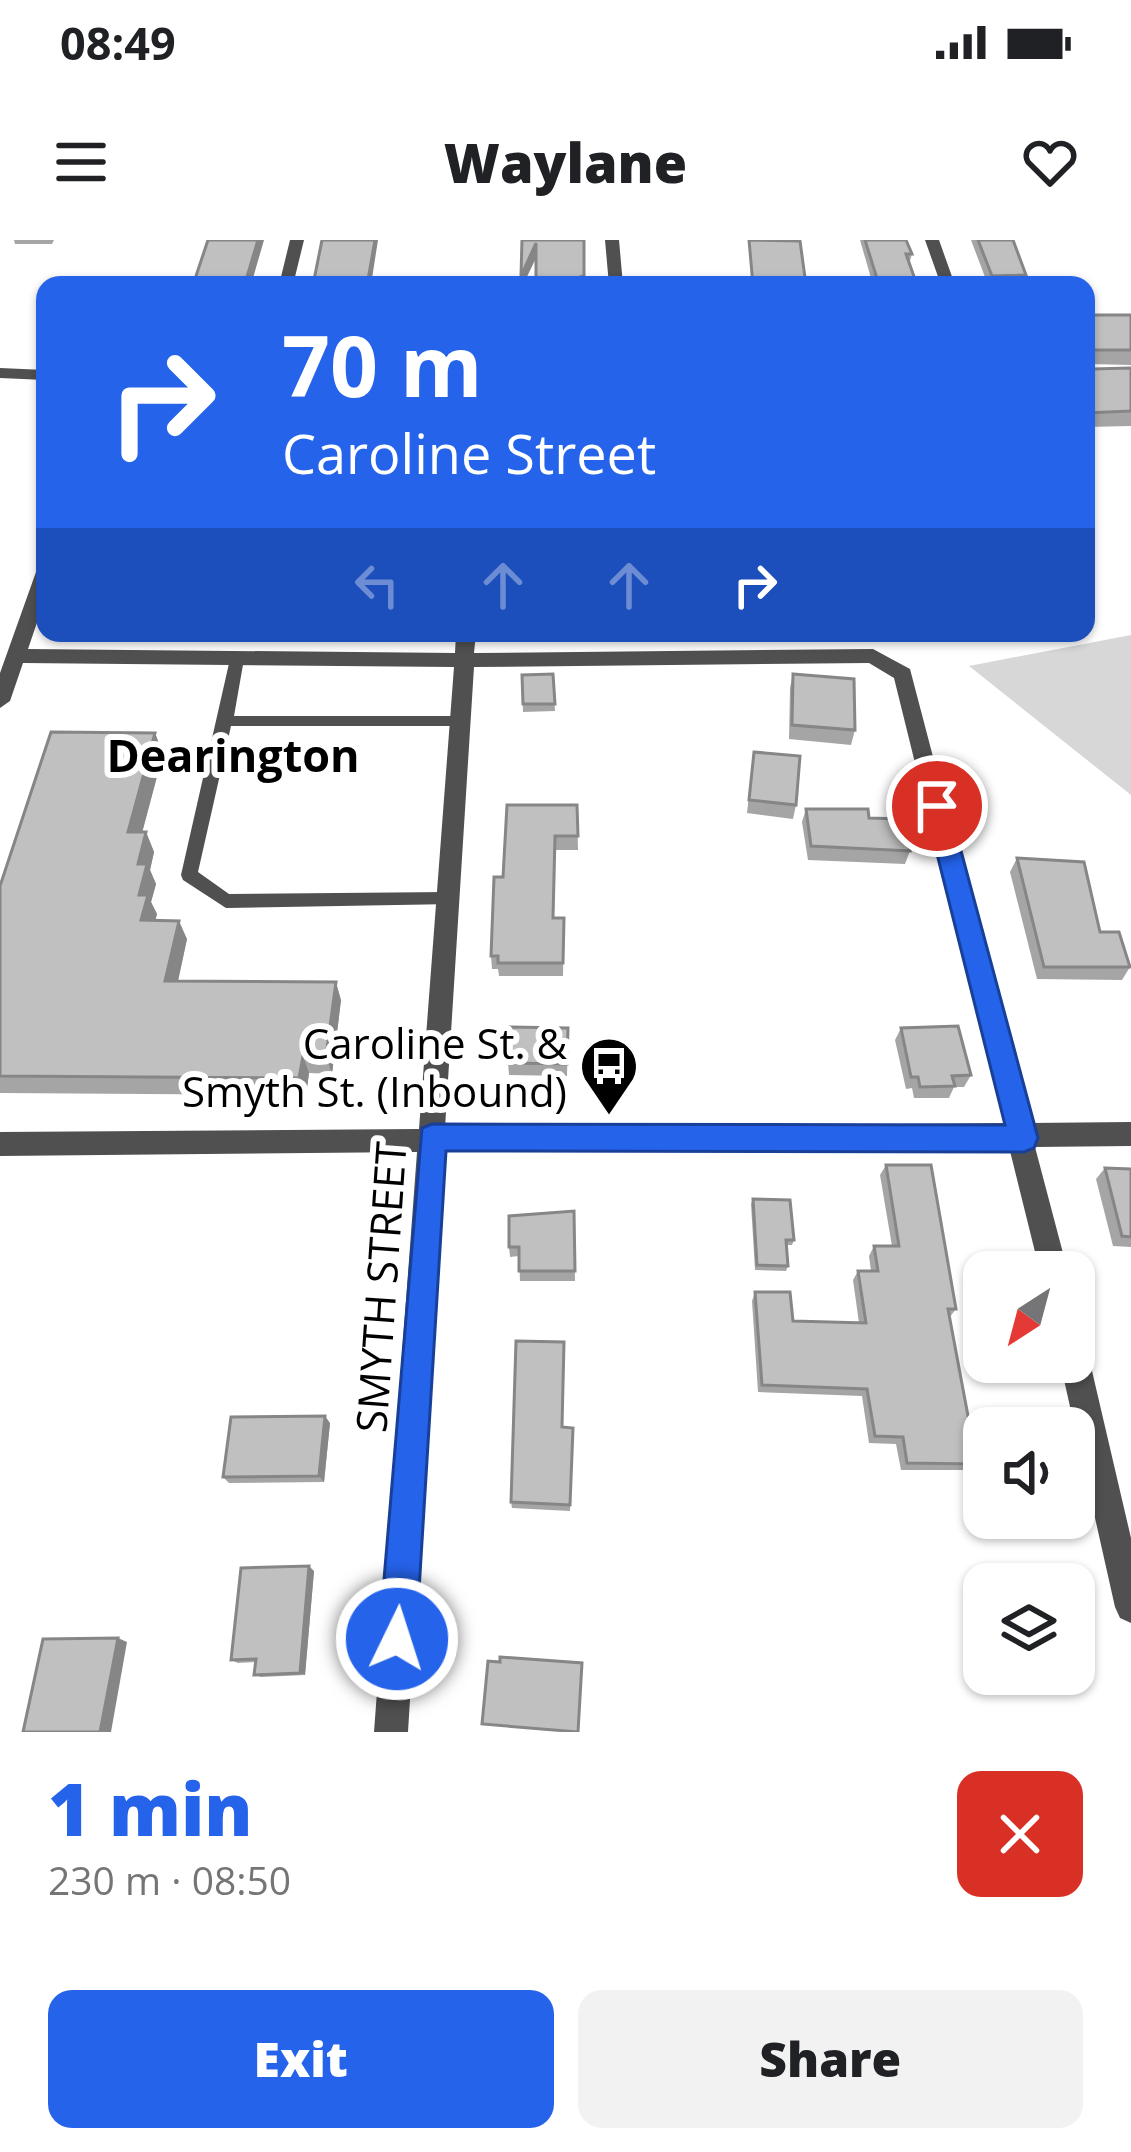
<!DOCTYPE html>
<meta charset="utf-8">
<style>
body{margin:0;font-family:"Open Sans",sans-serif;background:#f2f2f2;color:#202124;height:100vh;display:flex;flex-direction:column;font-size:45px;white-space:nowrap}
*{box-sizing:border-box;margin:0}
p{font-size:39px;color:#757577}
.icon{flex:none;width:66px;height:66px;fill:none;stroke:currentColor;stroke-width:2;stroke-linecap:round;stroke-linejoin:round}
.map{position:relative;height:1492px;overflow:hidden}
.side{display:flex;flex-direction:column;background:#fff;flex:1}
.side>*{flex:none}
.banner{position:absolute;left:36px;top:36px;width:1059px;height:366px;border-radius:24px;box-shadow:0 3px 9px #0004;background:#2563eb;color:#fff;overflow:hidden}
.needle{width:78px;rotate:216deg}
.controls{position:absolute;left:963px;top:1011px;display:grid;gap:24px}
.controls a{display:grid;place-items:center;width:132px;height:132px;border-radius:24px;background:#fff;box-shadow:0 3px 9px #0004;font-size:60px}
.pin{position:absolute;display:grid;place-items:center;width:102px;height:102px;color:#fff;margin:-51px;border:6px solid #fff;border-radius:50%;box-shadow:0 3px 12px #0007}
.me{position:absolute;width:132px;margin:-66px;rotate:4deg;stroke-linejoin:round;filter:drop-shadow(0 0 9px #0008)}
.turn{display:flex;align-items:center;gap:42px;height:252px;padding:0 48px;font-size:54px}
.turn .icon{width:156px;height:156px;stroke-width:2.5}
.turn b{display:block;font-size:84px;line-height:102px}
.lanes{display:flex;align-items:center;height:114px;padding:0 48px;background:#0003;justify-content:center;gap:60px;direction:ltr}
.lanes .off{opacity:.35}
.round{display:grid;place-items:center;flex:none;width:126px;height:126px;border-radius:24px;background:#f2f2f2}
.overview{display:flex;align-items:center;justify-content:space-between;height:204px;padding:0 48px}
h1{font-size:72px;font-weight:800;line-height:90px;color:#2563eb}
.action{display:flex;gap:24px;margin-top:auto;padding:24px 48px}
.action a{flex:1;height:138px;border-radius:24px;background:#2563eb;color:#fff;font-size:48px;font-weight:800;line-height:138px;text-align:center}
.action a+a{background:#f2f2f2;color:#202124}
.status{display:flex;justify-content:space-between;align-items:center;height:84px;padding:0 60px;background:#fff;direction:ltr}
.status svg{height:33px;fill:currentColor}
header{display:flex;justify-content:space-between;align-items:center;height:156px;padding:0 48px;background:#fff;font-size:54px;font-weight:800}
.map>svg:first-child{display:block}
</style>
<div class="status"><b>08:49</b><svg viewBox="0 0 49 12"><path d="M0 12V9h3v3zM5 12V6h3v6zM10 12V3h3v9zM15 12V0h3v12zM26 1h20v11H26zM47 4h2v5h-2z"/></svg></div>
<header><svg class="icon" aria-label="menu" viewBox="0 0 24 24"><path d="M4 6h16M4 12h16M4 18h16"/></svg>Waylane<svg class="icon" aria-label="heart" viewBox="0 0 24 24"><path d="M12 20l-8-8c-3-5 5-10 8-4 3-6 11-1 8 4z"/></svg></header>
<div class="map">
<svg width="1131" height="1492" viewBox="0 0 1131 1492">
<rect width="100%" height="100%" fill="#fff"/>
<path fill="#d7d7d7" d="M1131,395V555L969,426Z"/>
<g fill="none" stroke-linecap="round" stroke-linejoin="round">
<path fill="#505050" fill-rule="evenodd" d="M237,414L244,419L234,476H461L469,481L461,486H231L198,632L229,654L448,652L454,654L457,659L454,664L226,668L183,640L181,635L230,419Z"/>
<path fill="#505050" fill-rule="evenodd" d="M290,0H304L293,45H279Z
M605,0H619L623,45H609Z
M925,0H939L955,45H941Z
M0,128L45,130V140L0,138Z
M45,326V359L28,409L455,413L456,393H476L474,413L873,409L910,429L1029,883L1131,882V906L1035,907L1068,1032H1040L1009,907L444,912L408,1492H374L417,912L0,916V892L419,889L454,427L23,423L10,461L0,468V433L36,332ZM869,423L894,438L1004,883L445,888L474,427Z
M1074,1103L1084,1108L1089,1118L1131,1298V1383L1120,1378L1115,1367L1060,1122H1074Z"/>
</g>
<path fill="#a5a5a5" d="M14,0H54L52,4H15Z
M860,0H906L912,14L909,24L917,45H873Z
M971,0H1013L1026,35L1023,45H988Z
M1086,75H1131V125L1087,124L1091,129L1131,128V186L1086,187Z
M378,393H416L415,402H379Z
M553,434L555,471L523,472L522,435Z
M793,434L855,490L851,505L789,499L790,448Z
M155,493L163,514L142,592H146L154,612L150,630L156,644L151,662L157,674L155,680L187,699L178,741L341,760L332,834L309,833L306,855L0,853V646Z
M754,512L796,565L793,579L747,573Z
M577,565L578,610H555L553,678H564L563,736H499L498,729H492L491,716L503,637Z
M806,569L869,578L910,611L905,624L808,620L802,582Z
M1017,618L1100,692L1130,727L1122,740L1037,739L1010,632Z
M568,788L567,836L509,835L508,823Z
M901,788L971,835L964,847H954L949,858H914L912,848L906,849L895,800Z
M886,925L956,1069L949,1078L977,1224L969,1230H901L896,1204L869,1203L862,1156L758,1152L752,1061L755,1052L793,1081L859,1083L853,1040L858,1031H871L869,1016L874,1006H892L880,935Z
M1105,928L1131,929V1007L1113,1006L1096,939Z
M753,959L794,1000L792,1005H787L788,1026L786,1031L755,1030L751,964Z
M574,971L575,1041H520L519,1016L510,1017L509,1007Z
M330,1183L324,1242L229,1243L223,1237Z
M563,1187L573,1188L570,1271L512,1268L511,1262Z
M314,1331L305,1435L261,1437L254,1435L256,1422L238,1423L231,1420Z"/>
<path fill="#868686" d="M258,0H264L251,45L246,40Z
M375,0H378L371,45H367Z
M536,3L537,16L523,45H521V36Z
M584,36V45H577V38Z
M155,493L163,514L137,612L128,592Z
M146,592L154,612L150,630L156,644L151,662L157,674L151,699L141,680L138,624Z
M179,681L187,699L174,759L165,741Z
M336,742L341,760L332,834L326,816Z
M303,816L309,833L306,855L299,838Z
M325,1176L330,1183L324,1242L319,1236Z
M309,1326L314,1331L305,1435L300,1433Z
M118,1398L127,1402L111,1492H100Z"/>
<path fill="#c0c0c0" stroke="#868686" stroke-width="3" d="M208,0H258L246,40H258L256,45H193Z
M322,0H375L367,45H313Z
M522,0H584V36L577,38V45H536V3L521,36Z
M749,0L800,1L806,45H753Z
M865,0H906L912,14H906L917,45H879Z
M978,0H1013L1026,35L992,36Z
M1086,75H1131V110H1091L1087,124L1091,129L1131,128V171L1086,173Z
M553,434L555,464H523L522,435Z
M793,434L854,439L855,490L792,485Z
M51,492L155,493L128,592H146L138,624H147L139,655H148L141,680L179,681L165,741L336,742L326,816H303L299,838L0,836V646Z
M754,512L800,516L796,565L749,560Z
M507,565H577L578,596H555L553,678H564L563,723H498V716H491L494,637H503Z
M806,569H868L869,578L903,579L910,611L811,606Z
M1017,618L1084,622L1100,692H1119L1130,727H1044Z
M958,786L971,835L952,836L955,846L920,847L918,837H911L901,788Z
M510,787L568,788L567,824L508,823Z
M886,925H931L956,1069H948L977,1224L907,1223L903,1197L875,1196L867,1149L762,1145L755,1052H790L793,1081L866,1083L858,1031H878L874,1006H899Z
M1105,928L1131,929V997L1122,996Z
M753,959L790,960L794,1000H786L788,1026L757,1025Z
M574,971L575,1031H519V1007H509V976Z
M516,1101L564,1102L562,1187L573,1188L570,1265L511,1262Z
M325,1176L319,1236L223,1237L231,1177Z
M309,1326L300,1433L254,1435L256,1419L231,1420L241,1328Z
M118,1398L100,1492H23L43,1399Z
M500,1417L582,1423L578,1492L482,1484L488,1421L500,1422Z"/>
<path fill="#2563eb" stroke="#184099" stroke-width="3" d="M937,556L949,566L1038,898L1034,908L1024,912L446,911L416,1399L410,1412L397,1417L384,1412L379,1399L422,888L432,884L1005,885L925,566Z"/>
<defs>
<g id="bus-pin" transform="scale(3)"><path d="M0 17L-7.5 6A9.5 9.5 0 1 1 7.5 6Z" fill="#000" stroke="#fff"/><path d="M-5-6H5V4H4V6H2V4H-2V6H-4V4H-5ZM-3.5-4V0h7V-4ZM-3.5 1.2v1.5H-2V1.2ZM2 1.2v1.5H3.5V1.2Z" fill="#fff"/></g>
</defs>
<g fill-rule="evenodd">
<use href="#bus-pin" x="609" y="826"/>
</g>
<g text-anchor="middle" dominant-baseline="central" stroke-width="12" stroke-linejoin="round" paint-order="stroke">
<g font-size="42" fill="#000" stroke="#fff" text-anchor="end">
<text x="567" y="802">Caroline St. &amp;<tspan x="567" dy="48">Smyth St. (Inbound)</tspan></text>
</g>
<g font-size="42" fill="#000" stroke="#fff">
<text transform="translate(380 1047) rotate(-86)">SMYTH STREET</text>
</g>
<g font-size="45" font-weight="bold" fill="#000" stroke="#fff">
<text x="233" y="514">Dearington</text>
</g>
</g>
</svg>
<div class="controls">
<a><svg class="needle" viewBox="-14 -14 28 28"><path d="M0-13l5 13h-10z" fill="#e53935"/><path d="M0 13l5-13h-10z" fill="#757577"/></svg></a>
<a><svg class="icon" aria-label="sound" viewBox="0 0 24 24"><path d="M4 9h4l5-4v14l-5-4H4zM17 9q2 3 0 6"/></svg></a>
<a><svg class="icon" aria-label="layers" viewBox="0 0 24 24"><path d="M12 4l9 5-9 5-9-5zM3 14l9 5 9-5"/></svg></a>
</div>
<div class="pin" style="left:937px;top:566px;background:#d93025"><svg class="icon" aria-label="arrive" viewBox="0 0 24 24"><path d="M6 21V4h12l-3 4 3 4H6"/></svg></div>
<svg class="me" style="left:397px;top:1399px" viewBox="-20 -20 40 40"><circle r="17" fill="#2563eb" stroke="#fff" stroke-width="3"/><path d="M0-11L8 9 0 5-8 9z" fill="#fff"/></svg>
<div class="banner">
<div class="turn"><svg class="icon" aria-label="right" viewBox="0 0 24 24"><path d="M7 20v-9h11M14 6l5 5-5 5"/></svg><div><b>70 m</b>Caroline Street</div></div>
<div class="lanes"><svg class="icon off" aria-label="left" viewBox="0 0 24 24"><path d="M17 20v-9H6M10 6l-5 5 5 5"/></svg><svg class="icon off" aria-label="ahead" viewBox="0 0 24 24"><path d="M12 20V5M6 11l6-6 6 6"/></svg><svg class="icon off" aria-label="ahead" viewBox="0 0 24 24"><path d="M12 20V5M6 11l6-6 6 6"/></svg><svg class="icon" aria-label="right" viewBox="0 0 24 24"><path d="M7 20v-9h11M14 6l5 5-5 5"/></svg></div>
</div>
</div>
<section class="side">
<div class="overview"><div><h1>1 min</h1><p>230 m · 08:50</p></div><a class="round" style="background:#d93025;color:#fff"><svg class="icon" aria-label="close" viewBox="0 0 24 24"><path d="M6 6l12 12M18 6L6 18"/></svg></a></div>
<div class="action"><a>Exit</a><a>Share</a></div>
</section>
